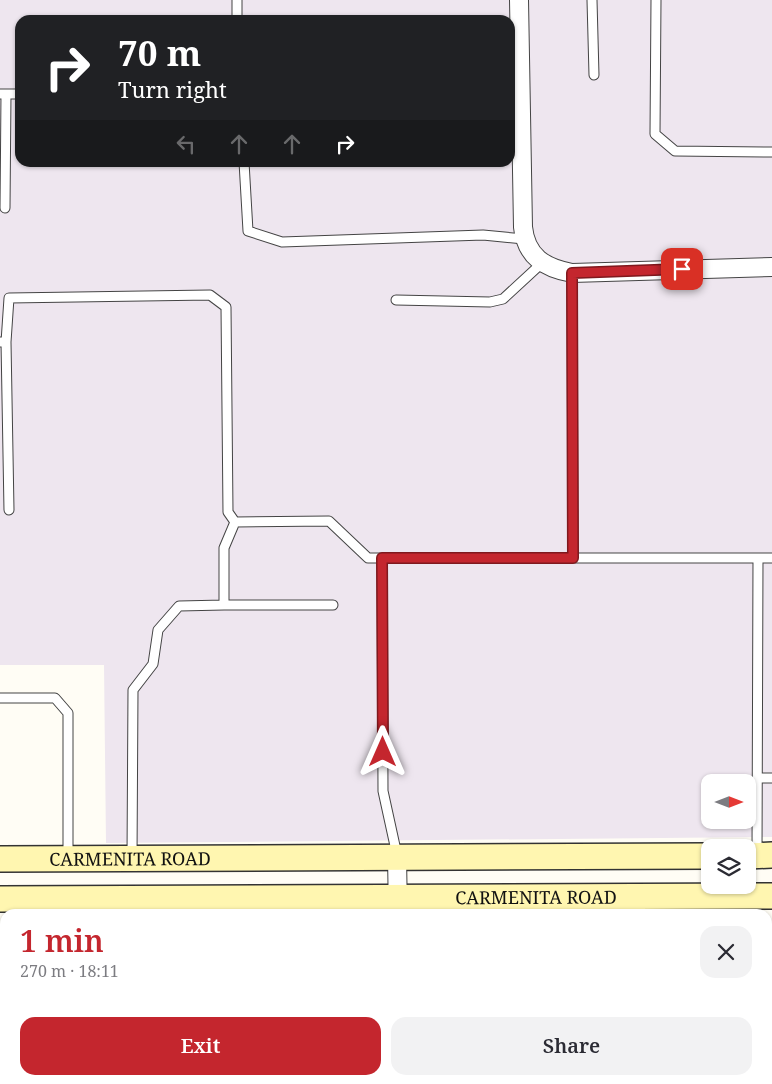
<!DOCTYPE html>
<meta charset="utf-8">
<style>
body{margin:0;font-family:"Noto Serif",serif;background:#f2f2f3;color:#2b2b33;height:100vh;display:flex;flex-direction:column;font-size:19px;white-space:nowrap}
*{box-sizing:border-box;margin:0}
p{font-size:16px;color:#7c7c81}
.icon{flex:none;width:28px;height:28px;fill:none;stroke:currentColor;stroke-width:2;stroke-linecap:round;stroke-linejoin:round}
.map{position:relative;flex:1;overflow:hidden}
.sheet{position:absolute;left:0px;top:909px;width:772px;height:176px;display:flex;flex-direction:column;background:#fff;border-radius:15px 15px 0 0;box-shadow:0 1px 4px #0004}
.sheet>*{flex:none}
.banner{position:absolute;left:15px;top:15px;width:500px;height:152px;border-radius:15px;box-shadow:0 1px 4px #0004;background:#202124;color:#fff;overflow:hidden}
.needle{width:32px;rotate:90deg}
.fabs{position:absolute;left:701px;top:774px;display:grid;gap:10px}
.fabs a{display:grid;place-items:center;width:55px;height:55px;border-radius:10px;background:#fff;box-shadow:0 1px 4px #0004;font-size:25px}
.pin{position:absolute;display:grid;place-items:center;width:42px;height:42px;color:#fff;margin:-21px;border-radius:10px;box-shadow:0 2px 8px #0006}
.me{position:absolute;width:55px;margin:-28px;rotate:0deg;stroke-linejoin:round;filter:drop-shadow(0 0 4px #0008)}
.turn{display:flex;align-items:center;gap:18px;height:105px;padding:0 20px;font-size:22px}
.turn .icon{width:65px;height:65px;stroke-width:2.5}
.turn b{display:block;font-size:35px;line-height:42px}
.lanes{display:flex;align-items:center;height:48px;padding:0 20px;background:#0003;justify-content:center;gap:25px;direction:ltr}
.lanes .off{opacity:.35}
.round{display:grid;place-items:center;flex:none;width:52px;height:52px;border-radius:15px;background:#f2f2f3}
.summary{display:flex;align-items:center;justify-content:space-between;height:85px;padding:0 20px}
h1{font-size:30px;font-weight:600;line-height:38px;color:#c4262e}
.primary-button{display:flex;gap:10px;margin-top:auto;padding:10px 20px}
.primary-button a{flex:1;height:58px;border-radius:15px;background:#c4262e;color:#fff;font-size:20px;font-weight:600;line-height:58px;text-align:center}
.primary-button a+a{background:#f2f2f3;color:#2b2b33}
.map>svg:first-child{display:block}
</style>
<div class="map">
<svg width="772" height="1084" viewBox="0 0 772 1084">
<rect width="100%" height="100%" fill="#fffdf5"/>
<path fill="#eee6ef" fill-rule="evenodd" d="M0,0H772V837L106,843L104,665H0ZM20,20H510V162H20ZM710,782H748V820H710Z"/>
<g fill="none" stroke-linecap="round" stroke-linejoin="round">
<g stroke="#444" stroke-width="11">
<path id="lane" d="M237,0V20
M592,0L594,75
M656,0L655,134L675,151L772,152
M0,94H20
M244,162L248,231L282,242L483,235L524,239
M5,208L6,94
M572,273L573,558
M396,300L490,302L503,299L542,263
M0,342H6L9,298L210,295L226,307L228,512L235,522L329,521L368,558H382
M6,342L9,510
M224,605H333
M0,698H55L68,713V856
M758,778H772
M757,854L758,558H772
M397,855L383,791L382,558H758
M132,858L133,690L153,664L158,630L179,606L224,605V548L235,522
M247,899V914
M249,1080V1084"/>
</g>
<g stroke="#444" stroke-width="20">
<path id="street" d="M519,0L523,227C526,257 545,268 572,273L772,267
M397,857L398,914
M400,1080V1084"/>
</g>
<g stroke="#333" stroke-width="28">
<g id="secondary">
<path d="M748,856L772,855"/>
<path id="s1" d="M0,859L710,856"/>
<path id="s2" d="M0,899L772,896"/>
</g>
</g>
<use href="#lane" stroke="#fff" stroke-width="9"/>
<use href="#street" stroke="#fff" stroke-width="18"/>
<use href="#secondary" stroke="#fff6b0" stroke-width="25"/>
</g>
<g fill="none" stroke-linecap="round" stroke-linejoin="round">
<g stroke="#7f191e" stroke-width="12">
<path id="route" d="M383,752L382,558H573L572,273L682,269"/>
</g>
<use href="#route" stroke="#c4262e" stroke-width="9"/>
</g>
<g text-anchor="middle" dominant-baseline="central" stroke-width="5" stroke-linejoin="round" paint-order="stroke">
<g font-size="18" fill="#111" stroke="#fff">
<text stroke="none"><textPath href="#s1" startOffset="130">CARMENITA ROAD</textPath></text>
<text stroke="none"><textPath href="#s2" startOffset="536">CARMENITA ROAD</textPath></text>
</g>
</g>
</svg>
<div class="fabs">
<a><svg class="needle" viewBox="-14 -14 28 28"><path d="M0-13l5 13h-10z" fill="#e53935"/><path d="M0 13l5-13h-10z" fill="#7c7c81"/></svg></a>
<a><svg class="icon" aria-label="layers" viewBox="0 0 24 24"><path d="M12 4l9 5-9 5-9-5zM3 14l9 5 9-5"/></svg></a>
</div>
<div class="pin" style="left:682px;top:269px;background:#d93025"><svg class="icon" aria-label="arrive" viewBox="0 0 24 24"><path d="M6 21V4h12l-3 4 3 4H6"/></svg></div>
<svg class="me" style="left:383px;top:752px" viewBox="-20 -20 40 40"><path d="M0-17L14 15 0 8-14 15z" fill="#c4262e" stroke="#fff" stroke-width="4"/></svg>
<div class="banner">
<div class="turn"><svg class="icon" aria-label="right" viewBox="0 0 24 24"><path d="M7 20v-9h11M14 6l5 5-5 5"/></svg><div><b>70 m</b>Turn right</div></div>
<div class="lanes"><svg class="icon off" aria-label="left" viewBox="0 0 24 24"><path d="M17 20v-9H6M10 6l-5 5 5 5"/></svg><svg class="icon off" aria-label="ahead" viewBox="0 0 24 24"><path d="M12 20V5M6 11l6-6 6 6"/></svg><svg class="icon off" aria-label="ahead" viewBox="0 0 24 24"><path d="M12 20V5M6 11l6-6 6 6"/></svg><svg class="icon" aria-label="right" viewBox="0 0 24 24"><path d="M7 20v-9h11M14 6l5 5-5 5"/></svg></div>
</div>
<section class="sheet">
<div class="summary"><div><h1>1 min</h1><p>270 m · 18:11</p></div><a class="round"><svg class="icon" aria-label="close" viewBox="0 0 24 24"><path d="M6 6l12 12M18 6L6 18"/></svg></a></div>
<div class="primary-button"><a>Exit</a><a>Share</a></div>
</section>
</div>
